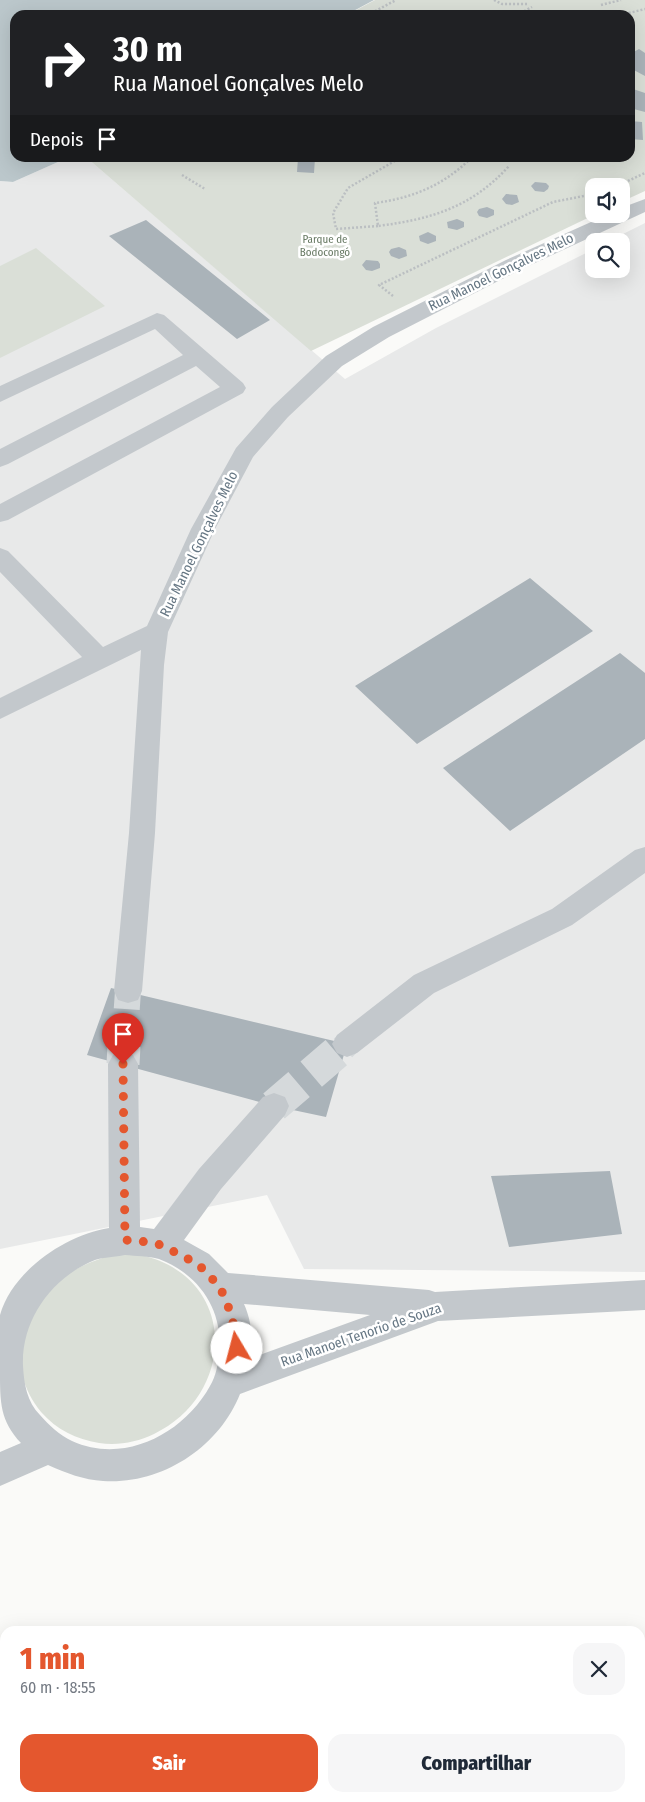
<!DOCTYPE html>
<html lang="pt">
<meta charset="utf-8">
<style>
body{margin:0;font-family:"Fira Sans Condensed",sans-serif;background:#f6f6f7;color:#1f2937;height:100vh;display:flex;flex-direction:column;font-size:19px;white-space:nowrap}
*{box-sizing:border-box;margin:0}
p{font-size:16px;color:#747a83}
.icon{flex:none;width:28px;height:28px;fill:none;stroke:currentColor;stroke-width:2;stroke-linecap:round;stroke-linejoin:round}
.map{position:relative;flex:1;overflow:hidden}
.panel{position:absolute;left:0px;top:1626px;width:645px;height:176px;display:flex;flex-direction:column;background:#fff;border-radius:15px 15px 0 0;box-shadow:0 5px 20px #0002}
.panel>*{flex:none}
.banner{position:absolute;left:10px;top:10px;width:625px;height:152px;border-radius:15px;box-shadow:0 5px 20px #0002;background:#202124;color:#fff;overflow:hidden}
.controls{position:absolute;left:585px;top:178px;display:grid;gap:10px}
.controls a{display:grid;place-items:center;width:45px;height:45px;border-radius:10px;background:#fff;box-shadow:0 5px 20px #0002;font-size:25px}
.pin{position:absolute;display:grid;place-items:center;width:42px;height:42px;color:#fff;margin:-51px -21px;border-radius:50% 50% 50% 0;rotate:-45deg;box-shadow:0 0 5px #0007}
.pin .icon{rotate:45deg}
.me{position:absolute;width:55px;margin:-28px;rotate:352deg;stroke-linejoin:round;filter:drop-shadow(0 0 4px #0008)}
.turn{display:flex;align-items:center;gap:18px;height:105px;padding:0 20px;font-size:22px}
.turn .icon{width:65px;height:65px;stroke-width:2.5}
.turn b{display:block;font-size:35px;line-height:42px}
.then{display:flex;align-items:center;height:48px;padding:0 20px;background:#0003;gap:10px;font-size:19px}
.round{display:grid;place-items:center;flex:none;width:52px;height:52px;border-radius:15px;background:#f6f6f7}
.summary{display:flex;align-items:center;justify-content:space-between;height:85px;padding:0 20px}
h1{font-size:30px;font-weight:800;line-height:38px;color:#e4572e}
.button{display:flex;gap:10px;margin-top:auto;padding:10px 20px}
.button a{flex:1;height:58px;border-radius:15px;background:#e4572e;color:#fff;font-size:20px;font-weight:800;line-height:58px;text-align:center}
.button a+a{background:#f6f6f7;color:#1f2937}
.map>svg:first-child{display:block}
</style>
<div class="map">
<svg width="645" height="1802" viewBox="0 0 645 1802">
<rect width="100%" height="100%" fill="#fafaf8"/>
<path fill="#e8e9e9" d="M67,158H87L345,379L436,328L594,249V269H621V241H609L645,223V1272L304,1269L267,1195L0,1249V181L13,182Z"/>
<path fill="#dadfd7" d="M375,0H645V191L621,202V186H594V214H596L311,351L87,158H630V15H347Z
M36,248L105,306L0,358V266Z
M111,1255C122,1256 135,1254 145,1256C239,1281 235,1395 154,1434C137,1442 118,1446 99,1443C76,1439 57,1430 41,1412C32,1401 26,1389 22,1375C14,1348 32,1301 54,1283C72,1269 90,1262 111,1255Z"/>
<path fill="#bbc7cb" d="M0,0H374L346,15H15V158H67L13,182L0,181Z"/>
<path fill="#aab3b9" d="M639,49L645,53V76L630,68V54Z
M630,88L645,93V112L630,108Z
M630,121L642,122L643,140L630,139Z
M298,158H315L314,173L297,172Z
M535,182L546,183L549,186L548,189L544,192L535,191L531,186Z
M506,194L517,195L519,202L512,205L506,204L502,199Z
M487,207L494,210V215L487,218L479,216L477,212L479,209Z
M457,219L464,222V227L457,230L448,228L447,222Z
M146,220L270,320L237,339L109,236Z
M428,232L436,236V241L428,244L420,241L419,236Z
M399,247L406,250L407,256L399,259L391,256L389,252L391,249Z
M366,260L378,261L380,264V268L372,271L366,270L362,265Z
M530,578L593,631L417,744L355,686Z
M620,653L645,673V739L510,831L443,768Z
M111,988L347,1044L326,1117L274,1106L87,1055Z
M610,1171L622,1234L509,1247L491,1176Z"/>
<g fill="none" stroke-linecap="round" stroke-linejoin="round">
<path stroke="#d5d9db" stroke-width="26" stroke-dasharray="26 13" stroke-linecap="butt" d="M124,1048L128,991
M343,1048L347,1044"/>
<path stroke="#d5d9db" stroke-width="33" stroke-dasharray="33 16" stroke-linecap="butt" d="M123,1064L124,1046
M274,1106L344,1046"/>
<path stroke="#bbbfc2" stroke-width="2.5" stroke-dasharray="2 2" stroke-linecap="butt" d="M494,0L502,4H527
M601,5L621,0
M368,15L396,0
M517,15L532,7
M621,15L645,9
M471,158C444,185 413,198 375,203L378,226C432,219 472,207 509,166
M182,175L205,189
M617,186L645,173
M378,226L336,229L333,213L348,188L400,158
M393,296L379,285L553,202L594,194"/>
<path fill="#c3c8cc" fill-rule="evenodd" d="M645,199V212L520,270L389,337L342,366L288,417L253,457L215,529L168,632L164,665L155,833L142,991L138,1000L128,1003L118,1000L114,991L129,833L141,650L0,719V698L82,657L0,572V548L8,551L103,647L147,626L191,529L236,448L272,407L326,356L373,327L506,260L609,214H621V208Z
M157,313L164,315L243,383L246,388L243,393L8,520L0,522V504L220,387L196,366L8,464L0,467V449L183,355L155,329L0,402V386Z
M645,847V873L572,925L434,993L357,1053L347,1057L337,1053L332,1044L337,1035L414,975L552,909L635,850Z
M123,1051L133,1055L138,1064L140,1227L154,1229L199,1169L263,1097L274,1093L285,1097L289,1106L285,1115L221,1189L184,1240L209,1254L228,1273L429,1290L435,1292L645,1280V1310L438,1321L240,1394C219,1447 162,1485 103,1481C84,1480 66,1473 48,1465L0,1486V1452L21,1443C0,1421 0,1402 0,1372C0,1358 0,1328 0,1315C13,1270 66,1235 109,1228L108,1064L113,1055ZM125,1255C136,1256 148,1256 159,1259C199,1274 224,1311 219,1353C218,1365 216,1376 210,1386C184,1433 125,1465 72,1441C59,1435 49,1425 40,1415C27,1402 24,1384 23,1366C21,1320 52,1277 95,1260C104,1257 115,1257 125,1255ZM244,1304L370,1315L251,1358C253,1340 252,1322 244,1304Z"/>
</g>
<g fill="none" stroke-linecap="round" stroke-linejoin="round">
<path stroke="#e4572e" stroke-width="9" stroke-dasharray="0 16.2" d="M123,1064L125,1240L148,1242L161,1245L198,1264L220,1287L232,1316L237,1348"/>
</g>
<g text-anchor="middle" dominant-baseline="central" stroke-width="5" stroke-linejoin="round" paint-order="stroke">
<g font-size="11" fill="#687a64" stroke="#fff">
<text x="325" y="239">Parque de<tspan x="325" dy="13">Bodocongó</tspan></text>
</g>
<g font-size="14" fill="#657683" stroke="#fff">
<text transform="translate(501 272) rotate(-26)">Rua Manoel Gonçalves Melo</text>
<text transform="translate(199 544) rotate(-64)">Rua Manoel Gonçalves Melo</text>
<text transform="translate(361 1335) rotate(-19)">Rua Manoel Tenorio de Souza</text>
</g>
</g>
</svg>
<div class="controls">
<a><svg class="icon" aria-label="sound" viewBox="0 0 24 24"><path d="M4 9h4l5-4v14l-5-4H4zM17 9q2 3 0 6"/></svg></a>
<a><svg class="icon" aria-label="search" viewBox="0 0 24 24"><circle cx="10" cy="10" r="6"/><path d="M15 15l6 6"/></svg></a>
</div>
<div class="pin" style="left:123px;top:1064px;background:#d93025"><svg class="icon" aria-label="arrive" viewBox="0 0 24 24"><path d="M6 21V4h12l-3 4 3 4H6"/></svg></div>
<svg class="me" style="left:237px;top:1348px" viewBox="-20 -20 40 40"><circle r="19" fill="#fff"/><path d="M0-13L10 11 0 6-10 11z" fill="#e4572e"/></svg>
<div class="banner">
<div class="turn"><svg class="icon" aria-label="right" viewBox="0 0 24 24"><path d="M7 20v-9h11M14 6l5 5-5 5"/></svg><div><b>30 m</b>Rua Manoel Gonçalves Melo</div></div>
<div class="then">Depois<svg class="icon" aria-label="arrive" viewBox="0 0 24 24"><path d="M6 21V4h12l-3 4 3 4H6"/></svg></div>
</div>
<section class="panel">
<div class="summary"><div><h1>1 min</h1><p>60 m · 18:55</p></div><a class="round"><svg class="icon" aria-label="close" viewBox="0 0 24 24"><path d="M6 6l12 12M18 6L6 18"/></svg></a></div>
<div class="button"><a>Sair</a><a>Compartilhar</a></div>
</section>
</div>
